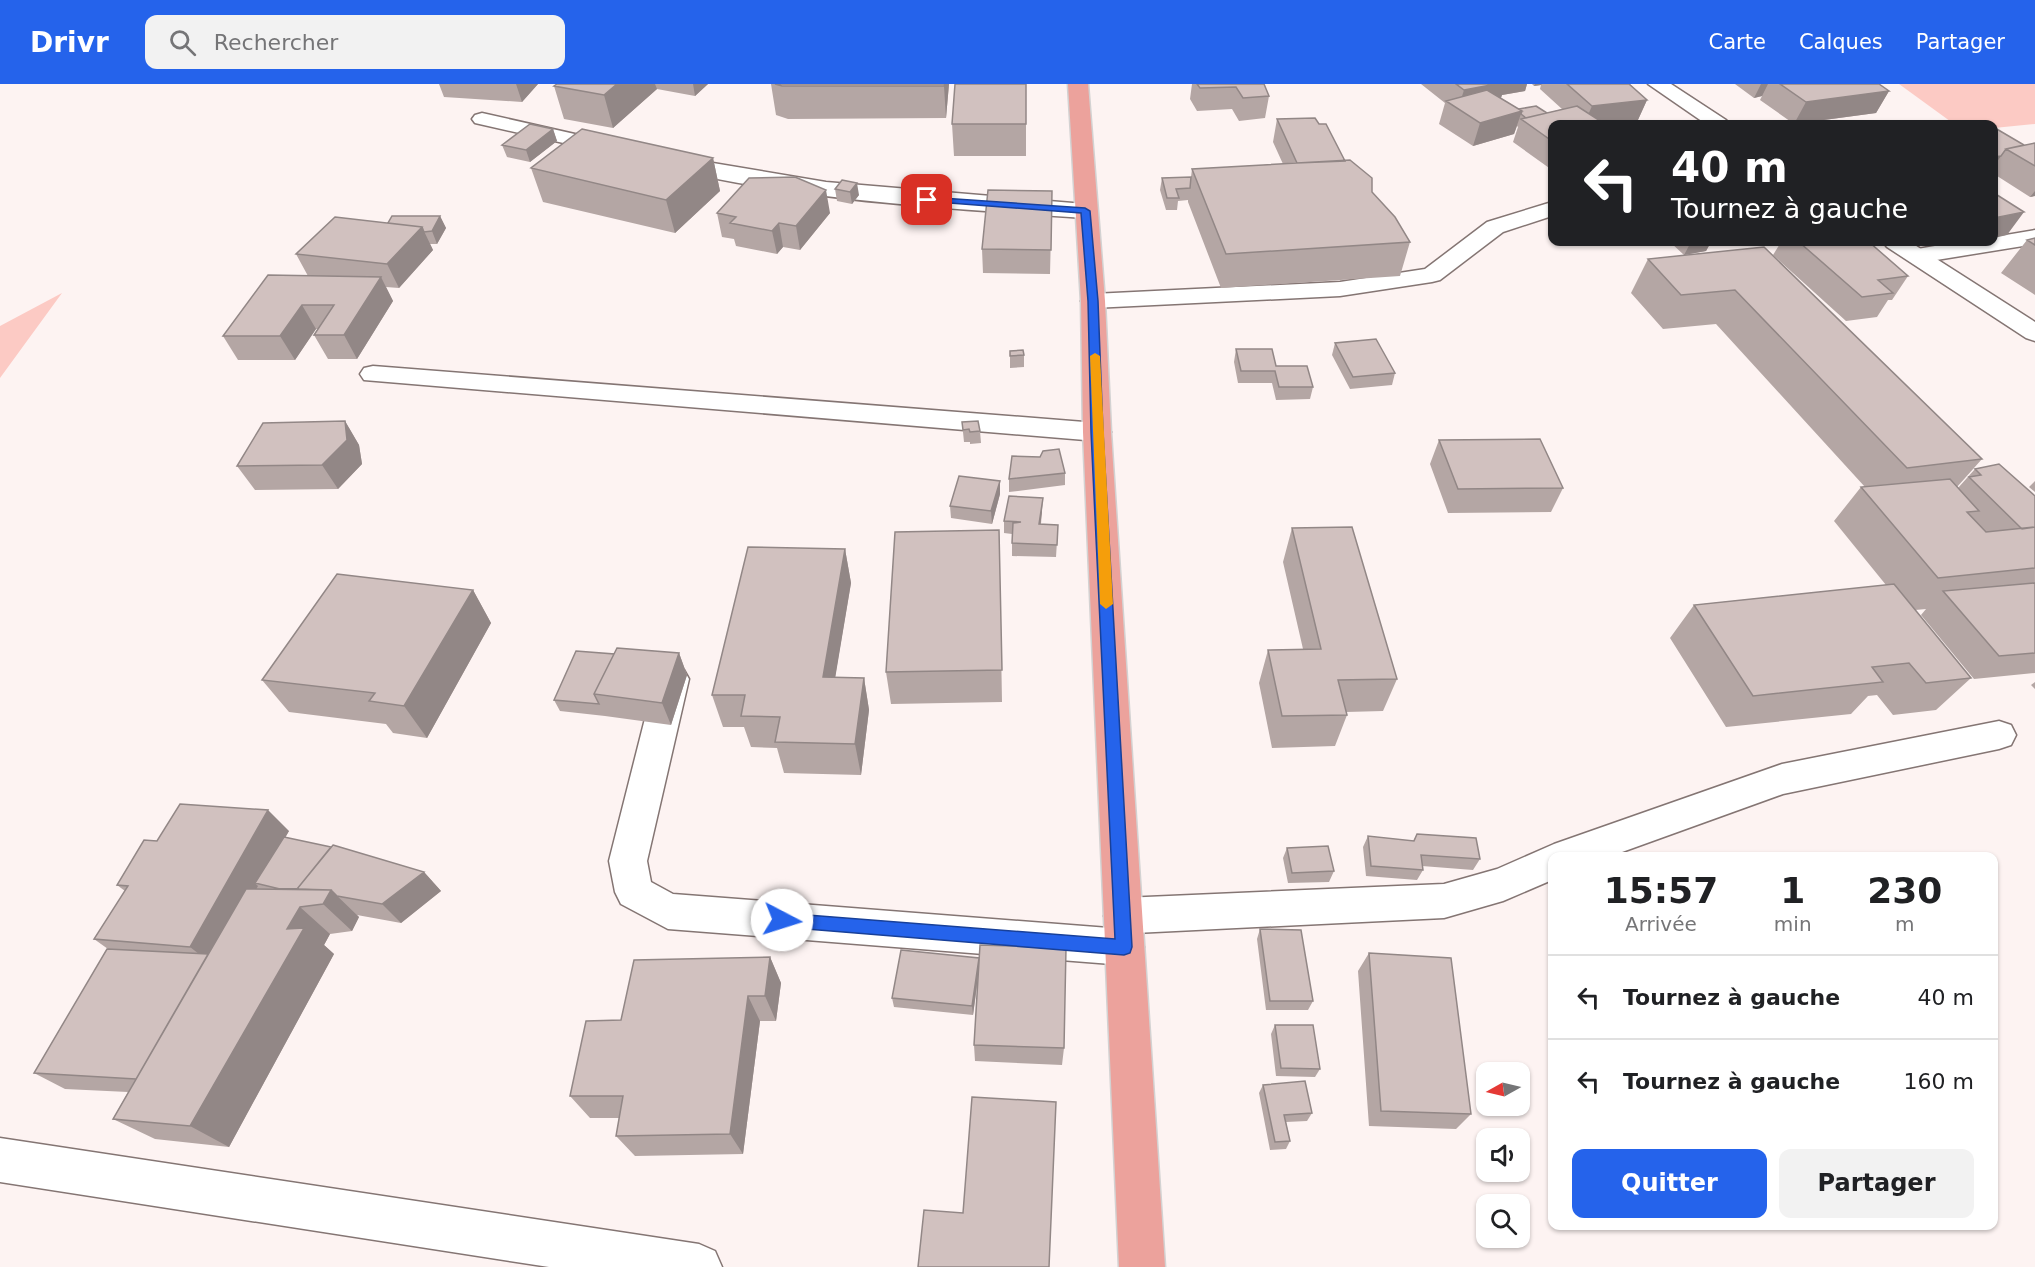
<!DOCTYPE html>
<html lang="fr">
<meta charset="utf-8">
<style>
body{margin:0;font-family:"DejaVu Sans",sans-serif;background:#f2f2f2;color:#202124;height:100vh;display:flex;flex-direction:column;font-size:22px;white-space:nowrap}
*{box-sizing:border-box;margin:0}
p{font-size:20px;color:#757577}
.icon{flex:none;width:33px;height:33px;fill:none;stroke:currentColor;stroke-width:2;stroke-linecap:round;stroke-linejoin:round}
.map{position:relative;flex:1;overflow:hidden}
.panel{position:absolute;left:1548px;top:768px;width:450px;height:378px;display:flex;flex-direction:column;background:#fff;border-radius:12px;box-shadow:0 2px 4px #0004}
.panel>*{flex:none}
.guide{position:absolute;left:1548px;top:36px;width:450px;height:126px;border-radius:12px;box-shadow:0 2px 4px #0004;background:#202124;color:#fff;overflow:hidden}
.needle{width:39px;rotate:262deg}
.fabs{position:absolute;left:1476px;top:978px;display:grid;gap:12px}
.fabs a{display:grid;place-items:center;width:54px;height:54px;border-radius:12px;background:#fff;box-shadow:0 2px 4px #0004;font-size:30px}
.pin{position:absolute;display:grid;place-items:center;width:51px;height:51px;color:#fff;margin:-26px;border-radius:12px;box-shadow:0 3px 9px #0006}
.me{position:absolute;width:66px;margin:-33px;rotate:95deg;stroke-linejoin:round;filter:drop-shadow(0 0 4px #0008)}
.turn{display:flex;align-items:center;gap:21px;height:126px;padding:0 24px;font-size:27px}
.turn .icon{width:78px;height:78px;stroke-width:2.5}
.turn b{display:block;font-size:42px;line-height:51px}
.eta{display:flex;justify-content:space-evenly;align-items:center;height:102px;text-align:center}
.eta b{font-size:36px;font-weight:600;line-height:42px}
.primary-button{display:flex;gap:12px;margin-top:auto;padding:12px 24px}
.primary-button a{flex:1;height:69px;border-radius:12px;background:#2563eb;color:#fff;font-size:24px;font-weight:600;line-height:69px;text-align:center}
.primary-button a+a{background:#f2f2f2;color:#202124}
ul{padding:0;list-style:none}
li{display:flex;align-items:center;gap:18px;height:84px;padding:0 24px;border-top:2px solid #e0e0e0}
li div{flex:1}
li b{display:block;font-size:22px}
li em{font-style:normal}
header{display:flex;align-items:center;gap:36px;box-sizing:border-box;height:84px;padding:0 30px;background:#2563eb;color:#fff}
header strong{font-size:28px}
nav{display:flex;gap:33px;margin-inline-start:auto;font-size:21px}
.search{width:420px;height:54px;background:#f2f2f2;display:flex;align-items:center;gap:15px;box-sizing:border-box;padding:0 21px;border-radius:12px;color:#757577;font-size:22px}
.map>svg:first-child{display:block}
</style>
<header>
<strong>Drivr</strong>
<div class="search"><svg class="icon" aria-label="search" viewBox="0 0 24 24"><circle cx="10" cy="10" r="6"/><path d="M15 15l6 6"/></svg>Rechercher</div>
<nav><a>Carte</a><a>Calques</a><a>Partager</a></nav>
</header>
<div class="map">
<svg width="2035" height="1183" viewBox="0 0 2035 1183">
<rect width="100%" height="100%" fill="#fdf3f2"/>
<path fill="#fccac4" d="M1899,0H2035V40L1994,44V40H1954Z
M62,209L0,294V242Z"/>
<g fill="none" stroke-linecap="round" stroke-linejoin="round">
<g stroke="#847573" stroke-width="3">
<path id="minor" d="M482,29L619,60L622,64L619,68L612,70L475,39L472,35L475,31Z
M671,72L826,98L1085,120L1093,122L1096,127L1093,132L1085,134C944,124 801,117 663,83L660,78L663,73Z
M1552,118V132L1503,148L1440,196L1432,198L1340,212L1093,224L1084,222L1081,217L1084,212L1093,210L1340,198L1425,185L1487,138Z
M2035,146V160L1918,179L1910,177L1906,172L1910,167C1937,160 1965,158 1994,158V153Z
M373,282L1097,339L1107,342L1111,348L1107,354L1097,357L364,296L360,290L364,284Z
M672,582L684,586L689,595L647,777L651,798L673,810L1109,844L1104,832L1109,819L1123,814L1444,800L1497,785L1554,760L1782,680L1999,637L2011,641L2016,651L2011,661L1999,665L1783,710L1611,772H1552V796L1503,817L1444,834L1135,849L1144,863L1138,876L1124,881L668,845L621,820L615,808L609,777L655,595L660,586Z
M0,1054L699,1160L715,1167L722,1183H549L0,1098Z"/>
</g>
<g stroke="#847573" stroke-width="3">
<path id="secondary" d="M1648,0H1671L1726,36L1729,40H1706Z
M1883,158H1910L2035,238V257L2026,254L1887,163Z"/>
</g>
<g stroke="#d3d2d2" stroke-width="3">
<path id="trunk" d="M1068,0H1088L1105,217L1111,348L1165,1183H1119L1083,348L1081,217Z"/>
</g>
<use href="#minor" fill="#fff" fill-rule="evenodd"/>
<use href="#secondary" fill="#fff" fill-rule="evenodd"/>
<use href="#trunk" fill="#eca29c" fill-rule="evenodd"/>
</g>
<path fill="#b4a6a4" d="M439,0H538L522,18L444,13Z
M557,0H708L695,12L657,5L613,44L564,35L554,2Z
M771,0H949L946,34L788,35L776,31Z
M1192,0H1264L1269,12L1265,34L1239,37L1232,25L1197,27L1190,15Z
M1421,0H1527L1525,7L1502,11L1501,14L1519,25L1547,29L1562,25L1540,5L1541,1L1534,2L1532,0H1630L1647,16L1637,38L1617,40H1552V86L1513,58L1518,43L1517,42L1514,50L1473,62L1439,40L1445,19Z
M1735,0H1879L1889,7L1876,29L1794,40L1760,16L1762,12L1754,14Z
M1277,35L1319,40L1345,77L1372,108L1410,158L1400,192L1221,204L1188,118V116L1178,117L1177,126H1166L1160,106L1162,94L1191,93L1192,85L1283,80L1273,58Z
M952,40H1026V72H954Z
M1994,44L2024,61L2035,59V112L2030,113L1994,90Z
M553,45L557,57L530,78L507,73L502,61Z
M713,74L720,107L675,149L543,118L531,84Z
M842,96L859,111L852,120L837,117L835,105Z
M1052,107L1050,190L983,189L982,165Z
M717,129H830L800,166L783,163L777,170L736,162L734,155L722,153Z
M440,132L446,144L437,160H430L433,166L399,204L386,203L393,217L357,275H328L314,251L319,245H316L295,276H238L223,252L308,192L296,170L388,139Z
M2035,154V211L2001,189L2027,156Z
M1670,158H1711L1706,167L1684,171Z
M1781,158H1869L1908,192L1892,216H1888L1877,233L1846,237L1773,171Z
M1764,163L1982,375L1957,403L1958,404L1975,385L2035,412V589L1974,595L1921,531L1926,525L1915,526L1971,594L1936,626L1893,631L1877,611L1868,612L1851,630L1726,643L1670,554L1694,521L1886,501L1834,437L1861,403H1865L1716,240L1663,245L1631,209L1648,175Z
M1335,259L1395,289L1392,301L1350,305L1332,271Z
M1236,265L1276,282L1313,303L1310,315L1276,316L1272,299H1238L1234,278Z
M1010,267L1024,271V283L1010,284Z
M345,337L359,361L362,380L338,405L255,406L237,382Z
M962,338L980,347L981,359L970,360V358H964Z
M1439,356L1563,404L1551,428L1448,429L1430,380Z
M1065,389V401L1009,408V395Z
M1000,397V410L992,440L951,434L950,422Z
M2035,397V408L2029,403Z
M1042,427L1041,440L1058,441L1056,473L1012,472V450L1004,449V437Z
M1292,444L1397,595L1383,627L1346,628L1347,631L1335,662L1272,664L1259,599L1268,566L1303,565L1283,478Z
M999,446L1002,618L891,620L886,588Z
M845,465L851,499L835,593L864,594L869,626L861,691L784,689L777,664L751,663L744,643H723L712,611Z
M473,506L491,539L427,654L393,649L386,640L289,628L262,596Z
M679,569L687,591L671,641L605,632L560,627L554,616L614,570Z
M2035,598V605L2031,601Z
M289,747L285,753L424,788L441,807L401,839L357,831L359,833L352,847L330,850L324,861L334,870L229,1063L155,1055L113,1035L128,1008L65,1005L34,989L108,865L94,855L125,807L117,801L157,757Z
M1417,750L1480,775L1473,786L1422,782L1423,786L1417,796L1366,792L1363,763L1368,752L1413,757Z
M1287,764L1334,787L1329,798L1288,799L1283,774Z
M1260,845L1313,917L1308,926H1266L1257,855Z
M1369,869L1471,1030L1456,1045L1369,1042L1358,887Z
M770,873L781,899L776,937H760L743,1070L635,1072L616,1052L619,1034H590L570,1012L621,936Z
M979,874L1064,964L1062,981L975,977L974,961L978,896L973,931L894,923L892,914Z
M1275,941L1320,985L1315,993L1276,992L1271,950Z
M1263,1001L1312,1029L1307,1037L1286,1038L1290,1057L1286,1065L1270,1066L1259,1009Z"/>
<path fill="#928786" d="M516,0H538L522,18Z
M617,0H655L657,5L613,44L604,11Z
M693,0H708L695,12Z
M945,0H949L946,34L944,2Z
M1493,0H1527L1525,7L1502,11L1498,21L1458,25L1464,6Z
M1535,0H1542L1541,1L1534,2Z
M1761,0H1768L1762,12L1754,14Z
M1889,7L1876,29L1794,40L1806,18Z
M1647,16L1637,38L1617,40H1584L1592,22Z
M1522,27L1514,50L1473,62L1480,39Z
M553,45L557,57L530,78L526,66Z
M2001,72L1994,82V73Z
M713,74L720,107L675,149L666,116Z
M857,99L859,111L852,120L850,108Z
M826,106L830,129L800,166L796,142Z
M2035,107V112L2030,113Z
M2024,128L2007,151L1994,154V134Z
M440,132L446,144L437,160L432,147Z
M779,139L783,163L777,170L772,147Z
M422,143L433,166L399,204L387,180Z
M1691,158H1711L1706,167L1684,171Z
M381,193L393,217L357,275L344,251Z
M302,221L316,245L295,276L280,252Z
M345,337L359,361L362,380L338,405L322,381Z
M1000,397V410L992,440L991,427Z
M1043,414L1042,427L1039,452V440Z
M845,465L851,499L830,625L823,593Z
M473,506L491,539L427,654L404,622Z
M679,569L687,591L671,641L662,619Z
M864,594L869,626L861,691L855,660Z
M268,726L289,747L259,800L255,799L258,802L219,875L208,877L190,863Z
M424,788L441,807L401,839L382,820Z
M331,806L359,833L352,847L323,820Z
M300,823L330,850L324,861L334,870L229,1063L190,1042L287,845Z
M770,873L781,899L776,937L765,912Z
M979,874V884L973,931L972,922Z
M748,912L760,937L743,1070L730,1050Z"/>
<path fill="#d1c1bf" stroke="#928786" stroke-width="1.5" d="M557,0H617L604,11L554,2Z
M775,0H945L944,2H782Z
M955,0H1026V40H952Z
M1197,0H1264L1269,12L1243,14L1236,3L1200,4Z
M1456,0H1496L1464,6Z
M1567,0H1629L1647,16L1592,22Z
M1780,0H1879L1889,7L1806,18Z
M1487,6L1522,27L1480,39L1446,17Z
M1536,22L1547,29L1526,34L1521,30L1522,27L1519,25Z
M1577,22L1605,40H1552V57L1521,35Z
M1315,34L1319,40H1326L1345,77L1297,79L1277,35Z
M530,40L553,45L526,66L502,61Z
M1995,44L2024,61L2006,65L2001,72L1994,73V44Z
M582,45L713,74L666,116L531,84Z
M2035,59V82L2006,65Z
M1350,76L1372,94V108L1395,133L1410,158L1226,170L1192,85Z
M795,93L826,106L796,142L779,139L772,147L730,139L736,133L717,129L749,94Z
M1191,93L1190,104L1176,105L1179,114H1167L1162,94Z
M842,96L857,99L850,108L835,105Z
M988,106L1052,107L1051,166L982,165Z
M1994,109L2024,128L1994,134Z
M392,132H440L432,147L424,148L422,143L388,139Z
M335,133L422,143L387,180L296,170Z
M2035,154V161L2027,156Z
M1799,158H1869L1908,192L1878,196L1893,209L1862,213Z
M1764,163L1982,375L1907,384L1735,206L1681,211L1648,175Z
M268,191L381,193L344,251H314L334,221H302L280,252H223Z
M1376,255L1395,289L1353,293L1335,259Z
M1236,265H1272L1276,282H1307L1313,303H1279L1275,287H1241Z
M1023,266L1024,271L1010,272V267Z
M345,337L347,356L322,381L237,382L263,339Z
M978,337L980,347L970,348L969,345L963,346L962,338Z
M1540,355L1563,404L1458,405L1439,356Z
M1059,365L1065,389L1009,395L1012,372L1040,373L1043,367Z
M1999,380L2035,412V443L2022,445L1969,393L1981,391L1975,385Z
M959,392L1000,397L991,427L950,422Z
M1950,395L1979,427L1967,428L1986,448L2035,443V484L1938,494L1861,403Z
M1009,412L1043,414L1039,440L1058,441L1057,461L1012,459L1013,439L1021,438L1004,437Z
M1352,443L1397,595L1338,596L1347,631L1282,632L1268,566L1321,565L1292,444Z
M999,446L1002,586L886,588L895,448Z
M748,463L845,465L823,593L864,594L855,660L775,658L780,633L741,632L745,611H712Z
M337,490L473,506L404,622L369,617L375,609L262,596Z
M2035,499V569L1999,572L1943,507Z
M1894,500L1971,594L1926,599L1909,579L1872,583L1883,598L1753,612L1694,521Z
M617,564L679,569L662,619L594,610Z
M576,567L614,570L594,610L599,620L554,616Z
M180,720L268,726L190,863L94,855L128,802L117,801L144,756L157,757Z
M1417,750L1476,754L1480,775L1421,771L1423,786L1371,782L1368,752L1414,757Z
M284,753L331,763L297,805H298H280L255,799Z
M333,761L424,788L382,820L337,812L331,806L297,805Z
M1328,762L1334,787L1292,789L1287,764Z
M246,805L331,806L323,820L300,823L287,845L304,844L190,1042L113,1035Z
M1260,845L1301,846L1313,917H1270Z
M980,861L1066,864L1064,964L974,961Z
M107,865L208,870L136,995L34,989Z
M901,866L979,874L972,922L892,914Z
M1369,869L1451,874L1471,1030L1381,1027Z
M770,873L765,912H748L730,1050L616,1052L623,1012H570L586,937L621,936L634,876Z
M1275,941H1313L1320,985L1281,984Z
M1305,997L1312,1029L1284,1031L1290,1057L1275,1058L1263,1001Z
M972,1013L1056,1018L1049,1183H918L924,1126L963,1129Z"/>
<path fill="#2563eb" stroke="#184099" stroke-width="1.5" d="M927,113L1085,124L1090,127L1098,217L1103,348L1132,863L1130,869L1124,871L782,843L776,841L774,836L776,831L782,829L1115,855L1091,348L1088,217L1081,129L924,117L923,116Z"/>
<path fill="#f59e0b" d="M1095,269L1100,272L1113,520L1106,525L1100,520L1090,272Z"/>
</svg>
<div class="fabs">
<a><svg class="needle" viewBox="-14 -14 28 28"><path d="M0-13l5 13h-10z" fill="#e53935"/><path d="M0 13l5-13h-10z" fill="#757577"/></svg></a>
<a><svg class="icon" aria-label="sound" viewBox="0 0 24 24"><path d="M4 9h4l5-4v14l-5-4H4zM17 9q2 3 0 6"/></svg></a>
<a><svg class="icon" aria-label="search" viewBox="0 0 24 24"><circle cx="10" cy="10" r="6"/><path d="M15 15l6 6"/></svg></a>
</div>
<div class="pin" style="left:927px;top:116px;background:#d93025"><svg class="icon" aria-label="arrive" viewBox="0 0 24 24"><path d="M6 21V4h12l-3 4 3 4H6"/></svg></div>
<svg class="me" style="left:782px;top:836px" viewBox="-20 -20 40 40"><circle r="19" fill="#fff"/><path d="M0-13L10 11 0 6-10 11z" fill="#2563eb"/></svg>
<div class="guide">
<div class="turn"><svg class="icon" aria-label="left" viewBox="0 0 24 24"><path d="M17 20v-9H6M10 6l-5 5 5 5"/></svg><div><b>40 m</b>Tournez à gauche</div></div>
</div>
<section class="panel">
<div class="eta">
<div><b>15:57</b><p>Arrivée</p></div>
<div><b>1</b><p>min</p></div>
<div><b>230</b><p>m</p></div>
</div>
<ul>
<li><svg class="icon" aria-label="left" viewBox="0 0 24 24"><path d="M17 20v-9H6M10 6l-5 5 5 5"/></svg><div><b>Tournez à gauche</b></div><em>40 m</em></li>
<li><svg class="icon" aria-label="left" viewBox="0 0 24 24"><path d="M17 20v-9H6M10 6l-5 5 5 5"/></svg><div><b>Tournez à gauche</b></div><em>160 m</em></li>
</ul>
<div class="primary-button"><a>Quitter</a><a>Partager</a></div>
</section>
</div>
